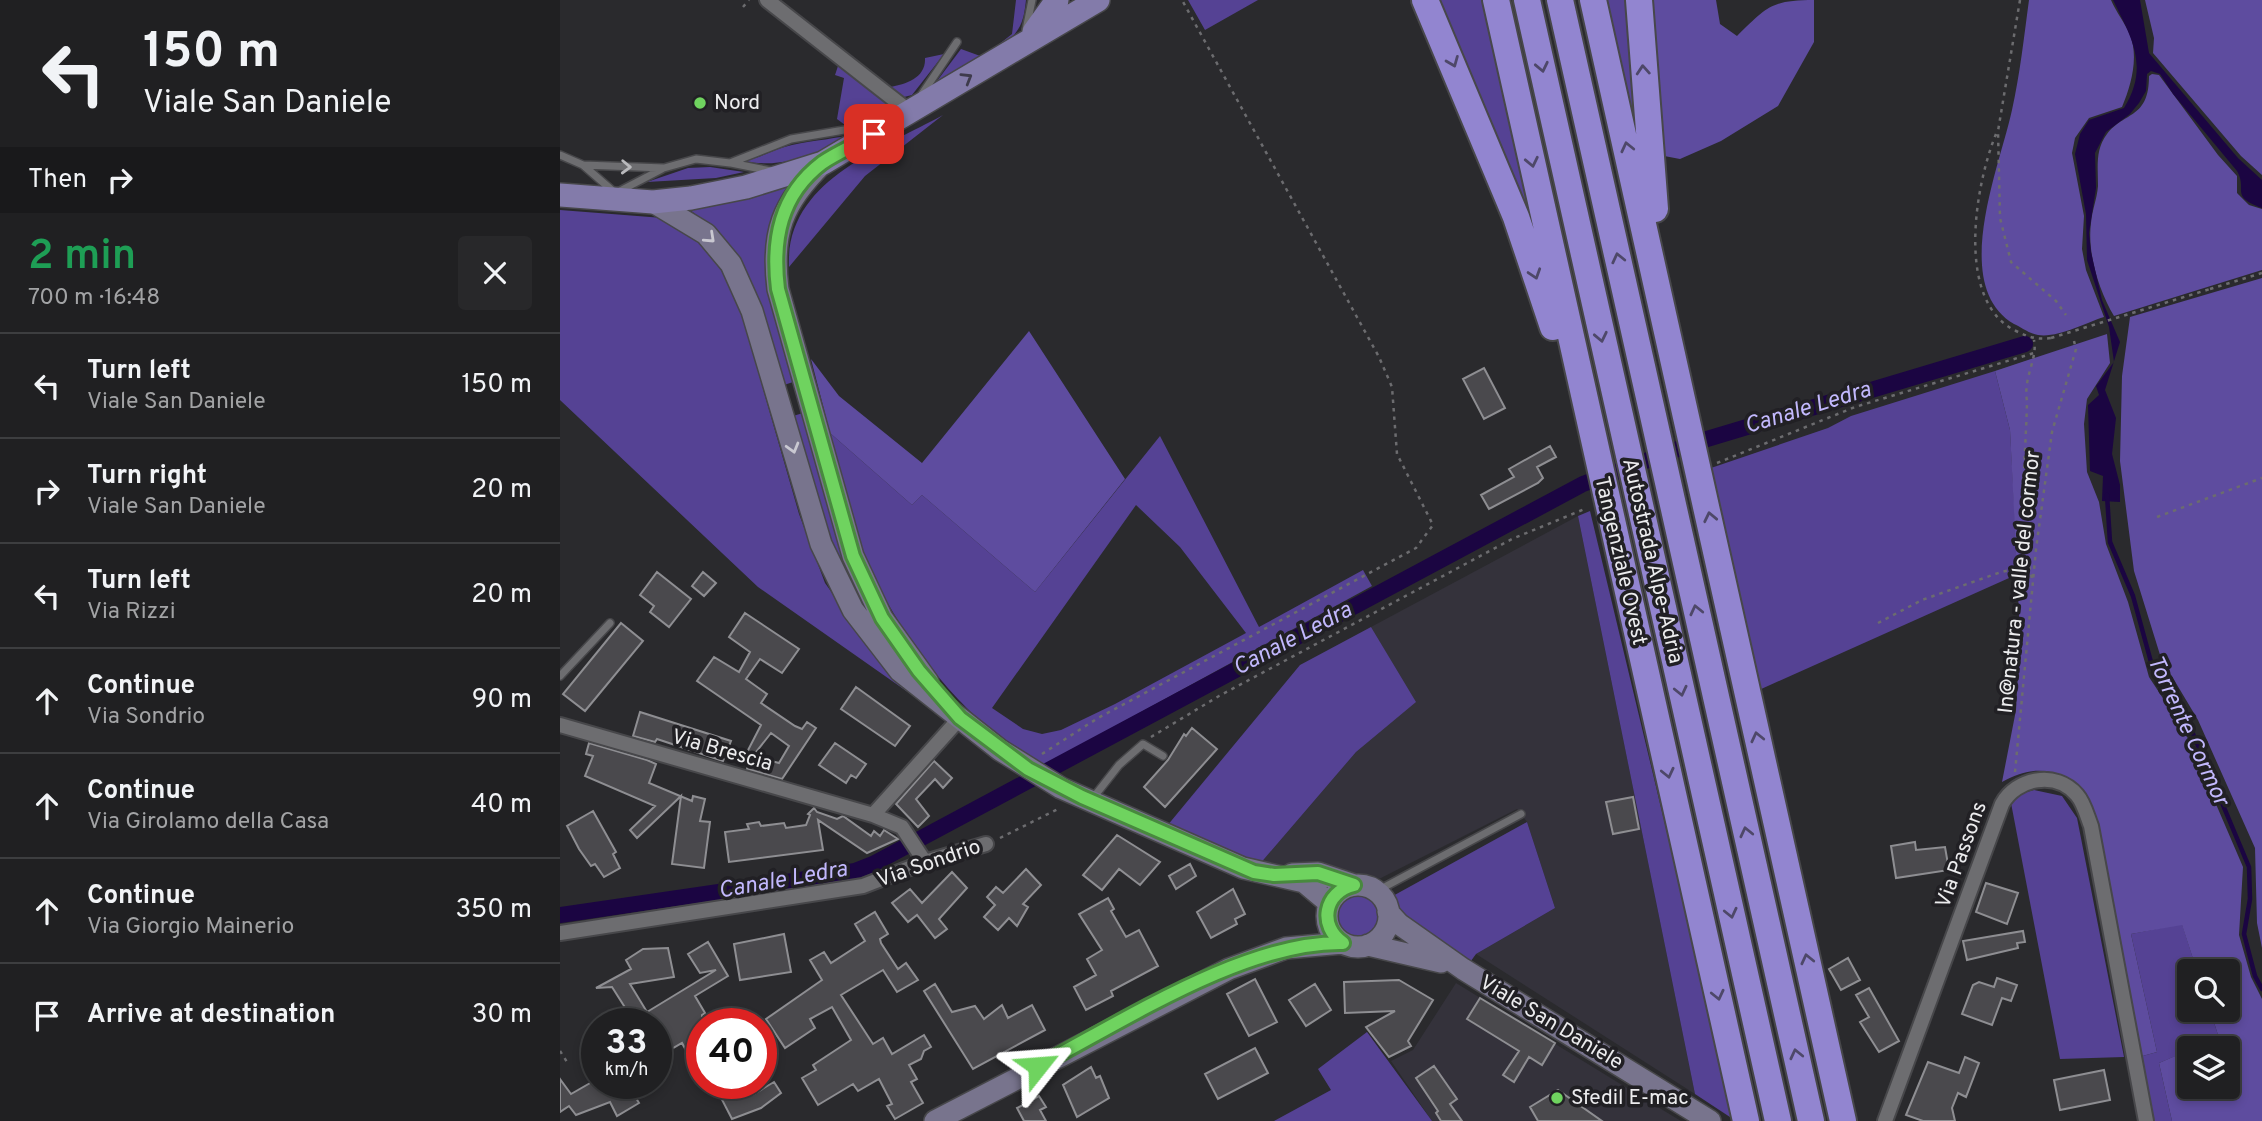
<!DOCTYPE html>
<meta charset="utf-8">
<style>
body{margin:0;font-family:Overpass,sans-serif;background:#28282a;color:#f1f3f6;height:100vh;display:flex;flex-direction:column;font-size:26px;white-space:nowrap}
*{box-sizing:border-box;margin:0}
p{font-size:23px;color:#a2a3a5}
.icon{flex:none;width:38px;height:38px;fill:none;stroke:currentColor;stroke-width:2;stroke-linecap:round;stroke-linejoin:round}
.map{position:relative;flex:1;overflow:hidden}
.drawer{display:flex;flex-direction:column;background:#202022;width:560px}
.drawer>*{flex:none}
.guide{background:#202022;color:#f1f3f6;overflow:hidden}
.fabs{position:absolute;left:1617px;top:959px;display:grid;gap:14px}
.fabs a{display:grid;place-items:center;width:63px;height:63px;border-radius:7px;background:#202022;box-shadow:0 4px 10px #0003,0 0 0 2px #3d3e40;font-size:35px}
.speed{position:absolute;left:21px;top:1008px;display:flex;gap:14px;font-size:35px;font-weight:700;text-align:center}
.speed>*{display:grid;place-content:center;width:91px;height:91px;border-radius:50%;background:#202022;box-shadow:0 4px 10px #0003,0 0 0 2px #3d3e40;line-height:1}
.speed small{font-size:18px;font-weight:400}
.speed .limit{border:10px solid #d22;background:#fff;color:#111}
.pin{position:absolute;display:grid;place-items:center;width:60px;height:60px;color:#fff;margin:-30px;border-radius:14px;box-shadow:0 4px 10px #0006}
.me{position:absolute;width:77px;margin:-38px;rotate:62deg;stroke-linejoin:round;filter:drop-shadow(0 0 5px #0008)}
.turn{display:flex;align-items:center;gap:24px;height:147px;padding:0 28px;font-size:32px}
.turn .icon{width:91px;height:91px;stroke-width:2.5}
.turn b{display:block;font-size:49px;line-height:60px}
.then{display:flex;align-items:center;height:66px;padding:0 28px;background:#0003;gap:14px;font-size:26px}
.round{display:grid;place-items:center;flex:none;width:74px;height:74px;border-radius:7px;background:#28282a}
.overview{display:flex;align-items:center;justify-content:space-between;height:119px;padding:0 28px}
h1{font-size:42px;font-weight:600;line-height:52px;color:#1e9e55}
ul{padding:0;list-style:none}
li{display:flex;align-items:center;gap:21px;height:105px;padding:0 28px;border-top:2px solid #3d3e40}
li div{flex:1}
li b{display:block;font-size:26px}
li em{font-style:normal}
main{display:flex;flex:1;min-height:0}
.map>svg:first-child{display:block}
</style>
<main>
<section class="drawer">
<div class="guide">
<div class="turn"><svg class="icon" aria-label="left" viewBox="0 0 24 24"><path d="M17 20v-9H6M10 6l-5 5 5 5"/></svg><div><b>150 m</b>Viale San Daniele</div></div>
<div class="then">Then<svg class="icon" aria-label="right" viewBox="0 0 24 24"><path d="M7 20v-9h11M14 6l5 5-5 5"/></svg></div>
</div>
<div class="overview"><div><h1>2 min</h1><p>700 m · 16:48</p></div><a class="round"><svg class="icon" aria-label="close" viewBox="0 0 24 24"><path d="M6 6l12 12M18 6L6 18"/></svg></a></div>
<ul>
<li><svg class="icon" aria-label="left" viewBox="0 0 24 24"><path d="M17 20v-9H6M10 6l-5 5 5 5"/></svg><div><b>Turn left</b><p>Viale San Daniele</p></div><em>150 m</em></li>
<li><svg class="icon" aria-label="right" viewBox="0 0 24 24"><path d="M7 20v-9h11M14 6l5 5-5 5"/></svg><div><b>Turn right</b><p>Viale San Daniele</p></div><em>20 m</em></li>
<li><svg class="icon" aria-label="left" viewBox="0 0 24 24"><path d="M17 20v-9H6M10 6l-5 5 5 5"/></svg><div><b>Turn left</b><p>Via Rizzi</p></div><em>20 m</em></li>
<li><svg class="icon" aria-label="ahead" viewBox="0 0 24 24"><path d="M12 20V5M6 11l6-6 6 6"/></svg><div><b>Continue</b><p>Via Sondrio</p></div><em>90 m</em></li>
<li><svg class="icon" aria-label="ahead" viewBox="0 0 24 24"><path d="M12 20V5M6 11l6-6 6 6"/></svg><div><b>Continue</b><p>Via Girolamo della Casa</p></div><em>40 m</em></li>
<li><svg class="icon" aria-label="ahead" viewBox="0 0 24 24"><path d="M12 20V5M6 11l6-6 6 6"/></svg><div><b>Continue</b><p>Via Giorgio Mainerio</p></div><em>350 m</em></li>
<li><svg class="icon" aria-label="arrive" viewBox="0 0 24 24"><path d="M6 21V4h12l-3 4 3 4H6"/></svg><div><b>Arrive at destination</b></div><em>30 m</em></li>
</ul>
</section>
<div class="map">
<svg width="1702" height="1121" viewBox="0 0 1702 1121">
<rect width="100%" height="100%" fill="#2a2a2d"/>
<path fill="#34323b" d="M1018,516L1135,1094L916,954L995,908L967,822L957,809L819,879L759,866L699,865L796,752L855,702L811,627Z
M896,983L1106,1112L1121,1121H872L831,1061L853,1050Z"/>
<path fill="#554294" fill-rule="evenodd" d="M456,0H466C465,9 464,18 460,26C443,57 396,75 368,93L401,49L423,57L452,34Z
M628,0H698L645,30Z
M876,0H924L988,281Z
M1040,0H1074L1082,168Z
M384,54L352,95L344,97L330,87C346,84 366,78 365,58Z
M278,66L335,107L285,125L277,119L284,78L275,75Z
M383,115L305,176L229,267C225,181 320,150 383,115Z
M299,133C263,151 226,170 184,161C201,158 216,148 232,145C255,140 276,139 299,133Z
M150,167L184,172L156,178L87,182L128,168Z
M231,183C184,248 217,312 236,381L221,386C198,307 196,259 126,207Z
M0,210L103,218L139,240L160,265L183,319L239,514L265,583L318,658L362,702L198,587L0,400Z
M1435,371L1450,430L1458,574L1199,690L1148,469L1268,428L1291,416Z
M243,413L322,635L291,590L273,558L233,416Z
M270,433L352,505L362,495L475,592L600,436L699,627L803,570L812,586L484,765C417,733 356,657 321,591C296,546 284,483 270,433ZM576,505L620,547L686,633L555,704L501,730L482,734L463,729L432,708Z
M1030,511L1176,1121L1135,1094L1018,516Z
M811,627L856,702L796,752L699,865L607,826L740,665Z
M1474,790L1502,796L1517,818L1564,1057L1500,1059L1451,803L1463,793Z
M967,822L995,908L916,954L908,965L848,921L831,897Z
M776 915a21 21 0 1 1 42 0a21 21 0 1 1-42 0Z
M1622,924L1637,971H1629V1010H1650L1659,1038L1599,1063L1612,1121H1593L1579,1057L1597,1052L1571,934Z
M807,1032L872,1121H714L771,1090L758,1069Z"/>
<path fill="#5e4c9f" d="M1088,0H1156L1160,24L1177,36C1207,7 1211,0 1254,0V42L1218,106L1161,141L1120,159L1099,155Z
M1469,0H1551C1556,12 1565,23 1570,35C1579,57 1571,86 1562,107L1529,118L1515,138L1512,153L1524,216L1522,249L1526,270L1544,317C1525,323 1498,338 1478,335C1470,334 1461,327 1454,324C1389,286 1440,166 1452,110C1460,74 1464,37 1469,0Z
M1585,0H1702V175L1681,156L1593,53L1594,38Z
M1592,74L1599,75L1658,155L1677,176V193L1689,205L1702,209V270L1554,316C1539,291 1527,253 1531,223C1532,210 1537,199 1538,186C1538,167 1535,150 1547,134C1565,111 1589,119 1589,76Z
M1702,278V948L1697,923L1695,848L1638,720L1601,658L1574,571L1560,461L1562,376L1570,317Z
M469,331L565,479L475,592L362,495L352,505L270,433L251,359L279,396L362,463Z
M1547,334L1550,363L1527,399L1524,424L1527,472L1539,502L1546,544L1568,602L1589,677L1625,732L1683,867L1679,935L1691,977L1702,999V1121H1612L1599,1063L1629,1050V1087H1668V1048H1634L1659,1038L1650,1010H1668V971H1637L1622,925L1571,934L1597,1052L1579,1057L1520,789C1495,766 1471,766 1442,782L1456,710L1460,635L1450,430L1435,371Z"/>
<path fill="#1b0542" d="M1553,0H1580L1589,53L1678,158L1702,180V208C1669,196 1688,190 1677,171L1613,94L1600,74L1591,71L1587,74L1586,91L1579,103L1570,114L1546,132L1535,153L1536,188L1529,233L1531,252L1542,300L1560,342L1545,390L1556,418L1552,454L1560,485V502L1542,501L1543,476L1530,471L1528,405L1539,395L1536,386L1554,362L1549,327L1527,260L1526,214L1515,154L1520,134L1529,120L1564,108C1590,66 1571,37 1553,0Z"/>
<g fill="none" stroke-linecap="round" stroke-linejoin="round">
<path stroke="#1b0542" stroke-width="4.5" d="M1547,495L1550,542L1573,596L1594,673L1631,729L1689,867L1690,899L1684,934L1695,976L1702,989"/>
<path stroke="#1b0542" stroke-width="16" d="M0,915L240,880L295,871L313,864L1023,484L1137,442L1465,344"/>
</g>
<path fill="#4a494d" stroke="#8e8e92" stroke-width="2" fill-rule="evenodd" d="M924,368L945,408L924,419L903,379Z
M990,446L996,457L977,467L983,478L978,483L929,509L921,495L954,477L949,469Z
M97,572L131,599L109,627L90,612L94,606L80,595Z
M143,572L156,583L144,596L132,586Z
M185,613L239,649L222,673L200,659L186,679L207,694L201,703L235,726L242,729L247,722L256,728L222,779L187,769L190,760L185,756L201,725L137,681L154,657L179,672L190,652L169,637ZM211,733L229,746L219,763L193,756Z
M61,623L83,641L25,711L3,694Z
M296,687L350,726L335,746L281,709Z
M80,712L171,741L163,761L97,739L95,742L73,736Z
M632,728L657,749L605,807L584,787L608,760L624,734L626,736Z
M29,743L87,760L96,764L89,783L132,801L133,796L145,799L140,821L150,822L144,868L112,864L121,796L77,838L70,830L95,806L25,776L33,756L26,754Z
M275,743L306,764L296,778L291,775L286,783L259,765Z
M374,761L392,778L383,788L375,779L356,799L369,816L358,827L336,804Z
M1073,797L1079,829L1053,834L1046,802Z
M254,808L257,812L277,819L283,816L311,836L314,831L320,836L324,830L338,839L307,853L258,820L263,850L169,862L165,832L189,829L187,824L199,822L201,826L224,823L226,828L246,825L250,815L248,814Z
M33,811L56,852L53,854L60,868L44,877L35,864L31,866L19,849L7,826Z
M557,835L600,862L580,885L559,869L542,890L523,875Z
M1355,842L1356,850L1385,847L1389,870L1336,878L1331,846Z
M630,864L636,876L616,889L609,876Z
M466,869L481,885L463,904L468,907L457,926L449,918L438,930L424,917L435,905L427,897L436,887L443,893Z
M392,872L407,888L379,919L387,929L375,938L357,915L348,922L332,903L350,889L362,903Z
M1426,883L1458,893L1447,924L1416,912Z
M673,889L685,914L675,919L677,924L651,938L637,912Z
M548,898L554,909L551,911L566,937L579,930L598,966L551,991L553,996L526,1010L514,987L536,975L527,959L542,950L519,914Z
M315,912L328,934L320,939L321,943L338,969L346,963L358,980L337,992L323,970L281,995L313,1044L323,1038L332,1054L364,1035L371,1047L364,1051L361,1059L349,1065L357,1079L351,1082L363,1103L335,1119L327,1106L332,1104L319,1079L298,1091L293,1084L258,1105L242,1078L256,1070L253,1065L291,1040L272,1007L250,1019L255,1028L225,1048L206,1019L262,980L250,960L264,952L271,963L305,941L295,924Z
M1463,931L1465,942L1457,943L1458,948L1407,960L1403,941Z
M224,934L231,972L180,980L174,944Z
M148,942L168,976L135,996L145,1013L142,1015V1080L122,1043L96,1058V1024H67L73,1020L52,987L36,988L71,969L66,960L83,949L108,948L114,977L70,984L87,1012L156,970L140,973L128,954Z
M1288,958L1300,980L1281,990L1269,969Z
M1437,978L1457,985L1451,1001L1442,998L1432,1025L1402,1014L1413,985L1419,982L1434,987Z
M695,979L717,1022L689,1036L667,994Z
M839,980L873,1000L848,1041L851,1046L829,1057L806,1027L835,1011L785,1013L784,982Z
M375,984L392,1012L415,1006L424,1019L442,1005L448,1018L472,1005L485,1030L413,1069L364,991Z
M755,984L771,1010L746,1026L729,1000Z
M1309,988L1339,1041L1319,1052L1300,1022L1309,1017L1296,995Z
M920,998L995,1043L982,1065L969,1057L954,1082L943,1075L959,1051L907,1019Z
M695,1048L708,1073L658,1099L645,1074Z
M1405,1057L1419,1063L1406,1097L1398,1093L1392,1108L1395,1121H1363L1346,1115L1368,1062L1399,1073Z
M874,1066L897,1099L890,1104L902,1121H881L876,1113L878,1111L856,1078Z
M531,1067L536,1078L540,1076L549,1098L517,1117L503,1085Z
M1544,1070L1550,1100L1500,1110L1494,1080Z
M0,1079L11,1094L32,1082L36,1087L42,1083H62L67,1093L71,1090L79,1103L57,1116L50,1102L16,1115L9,1106L0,1112Z
M214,1082L221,1093L201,1108L172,1119L157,1090L171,1083H188L194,1094Z
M998,1090L1042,1121H978L970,1107Z
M479,1096L486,1107L480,1110L486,1121H464L457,1108Z"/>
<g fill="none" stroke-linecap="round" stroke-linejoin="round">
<g stroke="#47474a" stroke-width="10">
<path id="lane" d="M466,30L472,0
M362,94L397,42
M0,155L23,165L104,168L136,159L170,163L231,139L308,126
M171,163L211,171
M23,165L54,192
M56,193L102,169
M0,676L50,623
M533,798L559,765L583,744L603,756
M817,891L961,814"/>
</g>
<g stroke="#47474a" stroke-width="18">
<path id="street" d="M207,0L350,112
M0,725L313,815L400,718
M313,815L342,827L365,862
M0,933L303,886L365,862L426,844
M1325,1121L1442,804C1456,778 1496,770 1517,795C1524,803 1527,816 1531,826L1586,1121"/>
</g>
<g stroke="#47474a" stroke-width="24">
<path id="secondary" d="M263,163C222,203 211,233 218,289L293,556L322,618L368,682
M93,202L146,234L171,264L192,311L261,544L293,610L340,671L440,750L501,788L683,868L744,882L769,903
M732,874L758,873L794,885
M767 916a31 31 0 1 1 62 0a31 31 0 1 1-62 0Z
M828,912L839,924L903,969L1150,1121
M808,945L881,962
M375,1121L669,969L726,948L783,943"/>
</g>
<g stroke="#47474a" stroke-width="26">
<path id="primary" d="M474,32L497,0
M0,195L93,202L131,198L186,187L263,163L538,0"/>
</g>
<g stroke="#47474a" stroke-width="30">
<path id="highway" d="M865,0L956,217L993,327
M936,0L1186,1121
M967,0L1218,1121
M1000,0L1251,1121
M1033,0L1283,1121
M1079,0L1095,209"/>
</g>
<path stroke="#6c6c6f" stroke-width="2.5" stroke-dasharray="3.5 5" stroke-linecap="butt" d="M1460,0L1438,131L1440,218L1451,262L1496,301L1506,315
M183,7L189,0
M1436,134C1415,185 1395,302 1456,331C1469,337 1476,340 1491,338
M1650,289L1702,273
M1157,463L1295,407L1474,353
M1597,517L1702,478
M1472,578C1457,523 1466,458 1467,401C1463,377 1478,359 1474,340
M1318,623L1362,600L1441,572L1455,569L1470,579
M591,737L659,696L952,539L1027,508
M482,754L538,718L856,548L873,525L837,454L832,387L819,357L622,0
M1455,772L1476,549L1492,432L1516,349L1514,341
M440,838L500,808
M0,1051L7,1062"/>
<use href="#lane" stroke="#6d6d70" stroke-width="7"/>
<use href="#street" stroke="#6d6d70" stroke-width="14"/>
<use href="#secondary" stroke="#78748d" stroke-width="21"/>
<use href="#primary" stroke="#837baa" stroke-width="23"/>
<use href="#highway" stroke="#9285d0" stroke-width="26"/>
<path stroke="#6c6c6f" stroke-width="2.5" stroke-dasharray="3.5 5" stroke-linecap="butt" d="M1491,338L1650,289"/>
</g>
<defs><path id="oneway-chevron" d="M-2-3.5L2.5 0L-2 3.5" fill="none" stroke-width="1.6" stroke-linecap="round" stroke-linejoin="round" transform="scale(1.75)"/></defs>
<g stroke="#4e4869">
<use href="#oneway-chevron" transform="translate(893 62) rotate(68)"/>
<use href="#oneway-chevron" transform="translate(982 67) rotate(78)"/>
<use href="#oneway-chevron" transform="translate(1083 70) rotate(-94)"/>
<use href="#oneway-chevron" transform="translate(1067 147) rotate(-103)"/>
<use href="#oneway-chevron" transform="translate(972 162) rotate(78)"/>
<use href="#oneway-chevron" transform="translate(1058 258) rotate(-103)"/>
<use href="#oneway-chevron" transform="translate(975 274) rotate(72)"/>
<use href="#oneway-chevron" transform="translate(1041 337) rotate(78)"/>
<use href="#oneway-chevron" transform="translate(1150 517) rotate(-102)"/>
<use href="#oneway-chevron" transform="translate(1136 610) rotate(-103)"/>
<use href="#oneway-chevron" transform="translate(1121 691) rotate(77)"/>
<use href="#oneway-chevron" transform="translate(1197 737) rotate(-103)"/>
<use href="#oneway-chevron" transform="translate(1108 773) rotate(77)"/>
<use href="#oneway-chevron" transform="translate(1186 832) rotate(-103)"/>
<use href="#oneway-chevron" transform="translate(1171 913) rotate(77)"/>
<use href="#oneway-chevron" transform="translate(1247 959) rotate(-103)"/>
<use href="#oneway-chevron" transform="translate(1158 995) rotate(77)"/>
<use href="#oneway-chevron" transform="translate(1236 1054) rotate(-103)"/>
</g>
<use stroke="#3e3b4c" href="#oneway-chevron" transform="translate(407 78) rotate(-31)"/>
<use stroke="#b9b9bc" href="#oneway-chevron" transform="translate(66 167) rotate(2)"/>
<g stroke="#c9c8d1">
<use href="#oneway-chevron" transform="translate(150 238) rotate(43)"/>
<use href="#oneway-chevron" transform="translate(233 448) rotate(74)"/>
</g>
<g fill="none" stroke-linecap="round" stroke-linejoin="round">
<g stroke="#48893e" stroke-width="18">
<path id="route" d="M314,134C298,144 278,152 262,163C220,195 212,240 218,289L293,556L322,618L359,671L400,718L468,769L522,797L694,872L714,875L758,873L794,885C764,892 758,926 783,943C686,941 564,1021 478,1066"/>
</g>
<use href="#route" stroke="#6fd35f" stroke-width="12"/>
</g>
<g fill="#6fd35f" stroke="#212024" stroke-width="2.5">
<circle cx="140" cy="103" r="7"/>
<circle cx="997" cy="1098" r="7"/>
</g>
<g text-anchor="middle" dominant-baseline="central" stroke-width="7" stroke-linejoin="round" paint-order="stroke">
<g font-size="21" fill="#ececee" stroke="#212024" text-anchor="start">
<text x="154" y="103">Nord</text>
<text x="1011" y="1098">Sfedil E-mac</text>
</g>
<g font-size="21" fill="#ececee" stroke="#212024">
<text transform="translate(1060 561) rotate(77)">Tangenziale Ovest</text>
<text transform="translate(1092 561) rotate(77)">Autostrada Alpe-Adria</text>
<text transform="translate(1460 582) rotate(-84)">In@natura - valle del cormor</text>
<text transform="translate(162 751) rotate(16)">Via Brescia</text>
<text transform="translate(1402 855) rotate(-70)">Via Passons</text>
<text transform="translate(369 864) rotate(-19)">Via Sondrio</text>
<text transform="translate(991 1023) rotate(31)">Viale San Daniele</text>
</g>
<g font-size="23" font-style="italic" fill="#c2b8fd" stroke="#212024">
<text transform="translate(1248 409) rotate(-17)">Canale Ledra</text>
<text transform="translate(733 640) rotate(-28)">Canale Ledra</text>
<text transform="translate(1627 731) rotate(65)">Torrente Cormor</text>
<text transform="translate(223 881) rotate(-10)">Canale Ledra</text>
</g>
</g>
</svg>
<div class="fabs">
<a><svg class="icon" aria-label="search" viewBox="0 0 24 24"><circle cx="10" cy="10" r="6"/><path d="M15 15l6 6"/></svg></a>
<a><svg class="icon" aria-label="layers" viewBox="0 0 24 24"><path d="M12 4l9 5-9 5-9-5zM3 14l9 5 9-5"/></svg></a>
</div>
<div class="speed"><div>33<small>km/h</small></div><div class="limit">40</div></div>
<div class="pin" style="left:314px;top:134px;background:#d93025"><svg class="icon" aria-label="arrive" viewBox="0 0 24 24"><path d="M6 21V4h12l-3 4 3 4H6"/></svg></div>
<svg class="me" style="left:478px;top:1066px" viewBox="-20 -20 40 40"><path d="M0-17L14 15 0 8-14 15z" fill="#6fd35f" stroke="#fff" stroke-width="4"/></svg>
</div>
</main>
